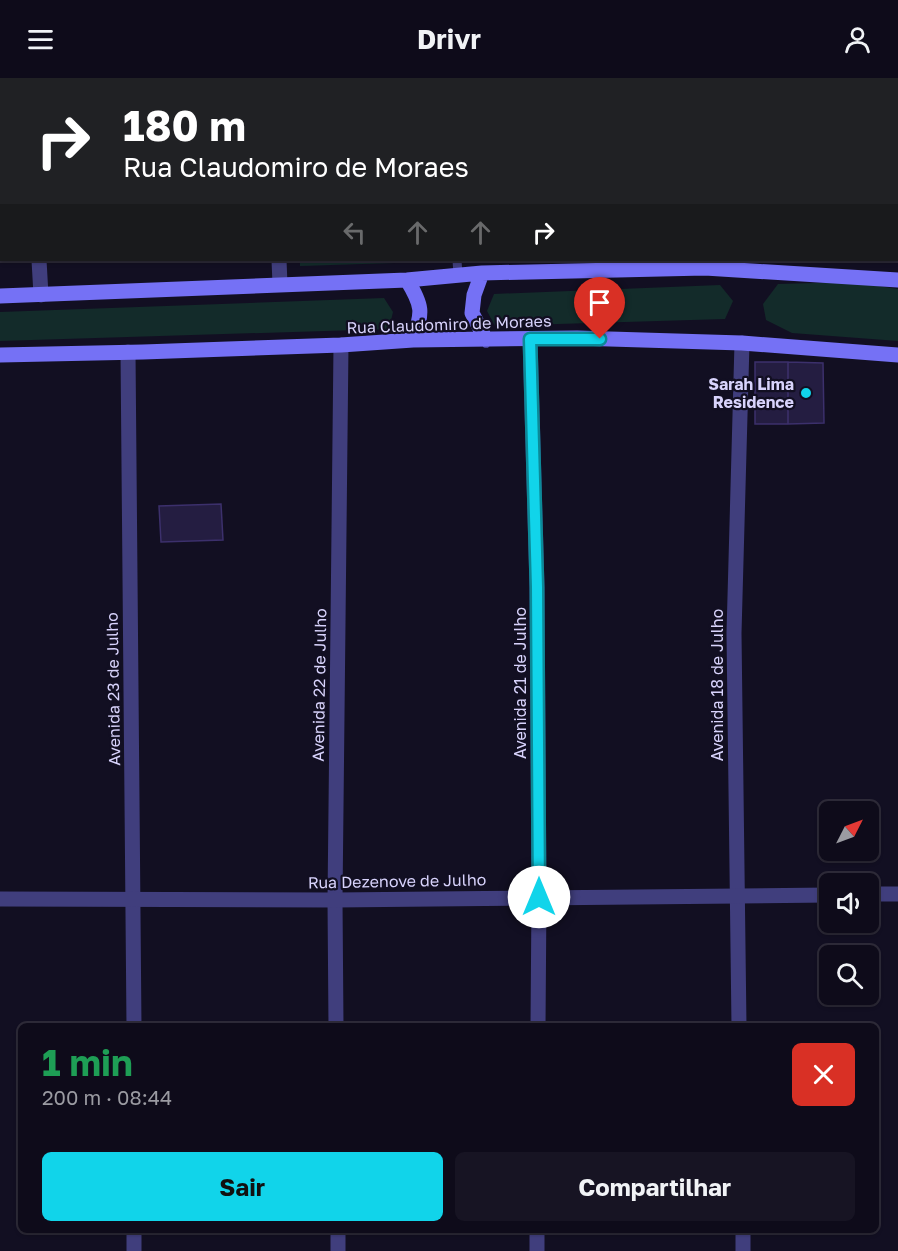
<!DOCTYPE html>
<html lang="pt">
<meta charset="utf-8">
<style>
body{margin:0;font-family:"Golos Text",sans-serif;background:#171423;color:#f1f3f6;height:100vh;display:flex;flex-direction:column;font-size:22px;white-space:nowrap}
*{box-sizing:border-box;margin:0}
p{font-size:20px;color:#9b9ba2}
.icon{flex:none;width:33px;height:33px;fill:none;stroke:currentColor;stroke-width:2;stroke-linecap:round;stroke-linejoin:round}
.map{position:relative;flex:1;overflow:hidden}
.drawer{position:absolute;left:18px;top:945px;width:861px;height:210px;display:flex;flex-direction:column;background:#0e0b1a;border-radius:9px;box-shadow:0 2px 4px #0004,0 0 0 2px #2e2b39}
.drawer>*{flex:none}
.top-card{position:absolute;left:0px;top:0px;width:898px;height:183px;box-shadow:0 2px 4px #0004,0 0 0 2px #2e2b39;background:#202124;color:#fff;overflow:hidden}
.needle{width:39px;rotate:48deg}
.tools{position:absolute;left:819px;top:723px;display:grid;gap:12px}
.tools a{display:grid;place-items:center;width:60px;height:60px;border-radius:9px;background:#0e0b1a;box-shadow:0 2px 4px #0004,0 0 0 2px #2e2b39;font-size:30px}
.pin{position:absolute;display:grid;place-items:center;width:51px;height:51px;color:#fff;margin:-62px -26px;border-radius:50% 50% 50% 0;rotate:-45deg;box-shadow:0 0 6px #0007}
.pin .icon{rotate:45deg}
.me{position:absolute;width:66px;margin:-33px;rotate:0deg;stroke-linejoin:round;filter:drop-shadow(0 0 4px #0008)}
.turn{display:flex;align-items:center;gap:21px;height:126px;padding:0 24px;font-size:27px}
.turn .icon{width:78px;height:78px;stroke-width:2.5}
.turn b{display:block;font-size:42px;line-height:51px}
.lanes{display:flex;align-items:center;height:57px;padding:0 24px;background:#0003;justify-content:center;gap:30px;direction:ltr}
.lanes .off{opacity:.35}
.round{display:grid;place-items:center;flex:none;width:63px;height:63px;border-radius:9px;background:#171423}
.summary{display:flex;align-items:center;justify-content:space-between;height:102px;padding:0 24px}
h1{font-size:36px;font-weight:700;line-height:45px;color:#1e9e55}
.action{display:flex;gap:12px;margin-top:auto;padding:12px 24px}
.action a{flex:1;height:69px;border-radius:9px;background:#11d4ea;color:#111;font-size:24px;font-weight:700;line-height:69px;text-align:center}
.action a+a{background:#171423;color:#f1f3f6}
header{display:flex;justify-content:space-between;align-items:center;height:78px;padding:0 24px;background:#0e0b1a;font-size:27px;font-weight:700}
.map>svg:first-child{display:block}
</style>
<header><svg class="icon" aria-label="menu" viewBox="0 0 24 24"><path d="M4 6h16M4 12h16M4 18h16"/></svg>Drivr<svg class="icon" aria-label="person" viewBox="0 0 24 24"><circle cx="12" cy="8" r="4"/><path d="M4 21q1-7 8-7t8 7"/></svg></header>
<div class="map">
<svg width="898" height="1173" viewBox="0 0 898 1173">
<rect width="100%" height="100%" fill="#120f22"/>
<path fill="#132b2a" d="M292,0H689V1L292,2Z
M300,182H489L300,188Z
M852,204L898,211V263L792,255L766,242L763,226L778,206Z
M720,207L733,223L725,241L495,248L487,233L494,216Z
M384,220L393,234L389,251L0,263V234Z"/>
<path fill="#241d41" stroke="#3c306c" stroke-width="1.5" d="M755,284H788V346H755Z
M788,284L823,285L824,345L788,346Z
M221,426L223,462L161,464L159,428Z"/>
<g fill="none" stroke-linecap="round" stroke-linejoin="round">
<path stroke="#403e7d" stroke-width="9" d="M445,0V2
M457,182L458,197"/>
<path stroke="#403e7d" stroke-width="15" d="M30,0V2
M274,0V2
M702,0V2
M39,182L41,217
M279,182L280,206
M530,261L537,509L539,819L538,948
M128,274L134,948
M336,948L335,822L341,267
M739,948L734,555L742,265
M134,1152V1173
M338,1152V1173
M743,1152V1173
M537,1173V1152"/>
<path stroke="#403e7d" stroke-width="15" d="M868,816H898
M0,821L335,822L830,817"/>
<path stroke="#7571f5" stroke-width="15" d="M482,195L474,217L472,235L486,262
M407,202C423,228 423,234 413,262
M0,218L407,202L482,195L705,190L898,202
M0,277L143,274L341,267L413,262L577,260L742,265L898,277"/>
</g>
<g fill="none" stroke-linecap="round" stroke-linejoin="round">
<g stroke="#0b8a98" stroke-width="15">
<path id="route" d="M539,819L537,509L530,261H600"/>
</g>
<use href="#route" stroke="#11d4ea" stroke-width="10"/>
</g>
<circle fill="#11d4ea" stroke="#120f22" stroke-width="2" cx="806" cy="315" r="6"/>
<g text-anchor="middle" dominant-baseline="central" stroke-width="4.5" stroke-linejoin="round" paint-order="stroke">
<g font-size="16" fill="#d8d3fc" stroke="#120f22">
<text transform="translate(449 246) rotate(-2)">Rua Claudomiro de Moraes</text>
<text transform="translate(520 605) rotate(-90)">Avenida 21 de Julho</text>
<text transform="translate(319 607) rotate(-89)">Avenida 22 de Julho</text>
<text transform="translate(717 607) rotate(-90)">Avenida 18 de Julho</text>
<text transform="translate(113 611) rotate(-91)">Avenida 23 de Julho</text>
<text transform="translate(397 803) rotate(-1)">Rua Dezenove de Julho</text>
</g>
<g font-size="16" font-weight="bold" fill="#d8d3fc" stroke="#120f22" text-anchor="end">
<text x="794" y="306">Sarah Lima<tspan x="794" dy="18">Residence</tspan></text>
</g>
</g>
</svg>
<div class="tools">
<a><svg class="needle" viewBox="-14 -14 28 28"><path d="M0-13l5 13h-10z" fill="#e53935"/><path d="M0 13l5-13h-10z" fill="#9b9ba2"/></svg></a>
<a><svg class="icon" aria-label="sound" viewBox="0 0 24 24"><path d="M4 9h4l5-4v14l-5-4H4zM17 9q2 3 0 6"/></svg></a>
<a><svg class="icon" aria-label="search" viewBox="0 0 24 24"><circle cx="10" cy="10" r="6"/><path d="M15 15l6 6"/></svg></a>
</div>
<div class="pin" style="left:600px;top:261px;background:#d93025"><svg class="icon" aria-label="arrive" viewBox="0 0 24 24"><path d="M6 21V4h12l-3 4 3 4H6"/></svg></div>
<svg class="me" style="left:539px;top:819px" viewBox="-20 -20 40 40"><circle r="19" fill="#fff"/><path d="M0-13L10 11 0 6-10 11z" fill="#11d4ea"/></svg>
<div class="top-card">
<div class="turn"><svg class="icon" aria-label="right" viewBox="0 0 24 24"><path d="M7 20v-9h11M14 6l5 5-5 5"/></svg><div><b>180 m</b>Rua Claudomiro de Moraes</div></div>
<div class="lanes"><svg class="icon off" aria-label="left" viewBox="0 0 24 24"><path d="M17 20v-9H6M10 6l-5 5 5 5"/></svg><svg class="icon off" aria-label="ahead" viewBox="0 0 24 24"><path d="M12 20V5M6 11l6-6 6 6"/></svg><svg class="icon off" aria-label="ahead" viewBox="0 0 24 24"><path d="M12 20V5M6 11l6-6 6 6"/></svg><svg class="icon" aria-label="right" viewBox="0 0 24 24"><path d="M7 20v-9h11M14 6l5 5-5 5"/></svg></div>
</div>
<section class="drawer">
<div class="summary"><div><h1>1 min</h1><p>200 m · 08:44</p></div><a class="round" style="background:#d93025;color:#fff"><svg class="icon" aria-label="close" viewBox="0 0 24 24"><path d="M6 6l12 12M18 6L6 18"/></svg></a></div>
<div class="action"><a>Sair</a><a>Compartilhar</a></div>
</section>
</div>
